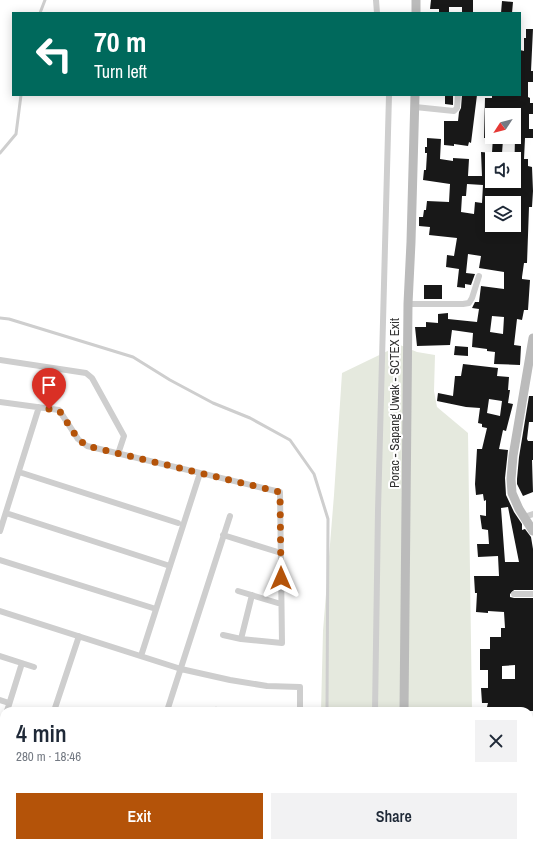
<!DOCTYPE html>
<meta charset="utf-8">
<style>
body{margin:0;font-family:"Archivo Narrow",sans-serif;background:#f2f2f3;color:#1f2937;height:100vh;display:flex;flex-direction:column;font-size:15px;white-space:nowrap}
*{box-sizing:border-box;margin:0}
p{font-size:13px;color:#747a83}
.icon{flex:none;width:22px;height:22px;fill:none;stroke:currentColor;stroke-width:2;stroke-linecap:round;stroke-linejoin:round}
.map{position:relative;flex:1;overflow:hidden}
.details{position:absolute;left:0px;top:707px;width:533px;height:140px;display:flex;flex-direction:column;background:#fff;border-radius:12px 12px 0 0;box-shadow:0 2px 10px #0003}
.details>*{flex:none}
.top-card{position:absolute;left:12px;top:12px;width:509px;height:84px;border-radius:0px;box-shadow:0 2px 10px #0003;background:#00695c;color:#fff;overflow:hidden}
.needle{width:26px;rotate:234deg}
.fabs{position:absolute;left:485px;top:108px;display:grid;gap:8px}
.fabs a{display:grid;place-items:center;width:36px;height:36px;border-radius:0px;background:#fff;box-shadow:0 2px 10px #0003;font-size:20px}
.pin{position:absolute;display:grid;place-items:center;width:34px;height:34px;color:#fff;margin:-41px -17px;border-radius:50% 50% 50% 0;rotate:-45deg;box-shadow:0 0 4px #0007}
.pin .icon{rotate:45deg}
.me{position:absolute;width:44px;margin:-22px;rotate:0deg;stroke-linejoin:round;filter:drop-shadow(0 0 3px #0008)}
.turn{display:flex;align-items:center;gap:14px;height:84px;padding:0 16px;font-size:18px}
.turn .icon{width:52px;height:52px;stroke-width:2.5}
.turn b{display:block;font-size:28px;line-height:34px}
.round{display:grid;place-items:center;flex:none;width:42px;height:42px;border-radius:0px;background:#f2f2f3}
.overview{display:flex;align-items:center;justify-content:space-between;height:68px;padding:0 16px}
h1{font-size:24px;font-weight:600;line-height:30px}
.cta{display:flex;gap:8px;margin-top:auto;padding:8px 16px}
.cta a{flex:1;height:46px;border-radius:0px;background:#b45309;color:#fff;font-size:16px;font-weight:600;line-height:46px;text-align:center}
.cta a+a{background:#f2f2f3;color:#1f2937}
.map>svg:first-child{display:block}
</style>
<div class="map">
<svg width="533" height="847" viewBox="0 0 533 847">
<rect width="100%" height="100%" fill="#fff"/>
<path fill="#e5e9de" d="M400,345L417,352L435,355L434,391L437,407L468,433L472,711H321L323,631L334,495L342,373Z
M319,843H469V847H318Z"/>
<path fill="#181818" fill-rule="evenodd" d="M431,0H473V13H462V7H449V13H439V9H430Z
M502,1L513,2L512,13H501Z
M526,29H533L531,71H533V82H528V97L530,98V103H533V114H529V129H533V138H525L524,159H528V166L532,167L533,191L532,207H529L527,263H524L522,277V279L530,280L528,310H524L522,320L517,319L514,345L521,346L520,365L494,364L495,352L487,351V349L472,347L473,333L452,330L450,345L417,346L415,327H426V322L438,323V314L448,313V319L477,322L479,309L472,308L475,302H479L481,286L504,289V272L479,268L481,256L468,254L466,273L475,274L471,285L465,284V288L457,287L459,269L446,267L447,255L454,256L457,238L429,235L430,227L419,226V217H423L424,210H426L427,201L449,202L450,184L423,180L424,170H426L427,153H425V147H427V138L441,139L440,159L453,161V158L469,159L468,176H482L481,152L492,153L493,137H501V140H503L502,153H508V159H492V181H514L515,137H514V115L492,114V138H484L485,98H492V95H520V50L524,51V38H526ZM467,184L483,185L482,203L475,202L474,214L461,212L462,196H466ZM492,203H514V225H507V227L492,225ZM492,316L504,317L503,334L490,332Z
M445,95H453V105L445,104Z
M462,95H477L471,143L469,142L468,146L454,144V146L444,145V121H458L459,112L461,108Z
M424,285H442V299H424Z
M455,346L468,347V356L454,355Z
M463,364L498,368L497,376L509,377L508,390H510L508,403L513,404L506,431L503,430L499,449L508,450L505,478L506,495L514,512L522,524V530L525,529L531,537L533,549V590H514L510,594V597L514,598H533V711H493V707H487L488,703H482L481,688H488V670H480V649H490V637H501V628H505L504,612L488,611V613L476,612L477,593H475L474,576H499L498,556L478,557L477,544H489L488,530L482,529L480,515L486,516V500L484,501L483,494L476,495L475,484L477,449H482L487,428L482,427V424L478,423L480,408L466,407L437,401L438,393L453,396L455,376H461ZM489,399L502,401L500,416L487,413ZM508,507L519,562H505L501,508ZM515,665V679H502V666Z
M529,396H533V422H529L527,439L528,441H533V460H532L533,492L523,496L517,484V479L519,457Z"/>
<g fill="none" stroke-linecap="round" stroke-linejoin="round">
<path stroke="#cecece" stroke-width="3" d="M40,13L45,0
M0,153L16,134L21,95
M0,318L9,319L133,357L170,380L213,403L250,418L290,440L314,474L328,519L327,711
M326,847V843"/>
<path stroke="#cecece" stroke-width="6" d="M376,0L377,13
M415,107L454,111L457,108L458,95
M408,304H463L469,303L472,298L479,276
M0,360L86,373L92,378L124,436L118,454
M0,402L59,410L78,439L87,446L280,492L282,643L241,639L223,635
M19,472L178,523
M6,513L170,566
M524,517L533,514
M0,531L39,407
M223,535L281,553
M0,560L156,609
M238,591L281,604
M514,594H533
M0,611L181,669L230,680L267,686L300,687V711
M241,639L252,595
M0,656L34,667
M141,656L200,473
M0,700L9,703
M7,711L22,663
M54,711L79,636
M167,711L230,516
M215,711L216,710
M375,711L378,511L389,95
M529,724H533
M0,744L4,745
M0,791L4,793
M0,835L4,836
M24,843L37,847
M283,843V847
M302,843V847
M80,847L81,843
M124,847L125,843
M174,847L175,843
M373,847V843"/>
<path stroke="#bbb" stroke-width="9" d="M416,0V13
M533,338L513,456L511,479L512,493L519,509L533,531
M404,711L408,304L411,242L415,95
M401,847L402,843"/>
</g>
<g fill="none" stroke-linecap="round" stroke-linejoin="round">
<path stroke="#b45309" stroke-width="7" stroke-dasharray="0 12.6" d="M49,409L59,410L78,439L87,446L280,492L281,578"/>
</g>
<g text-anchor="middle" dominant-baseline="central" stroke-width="4" stroke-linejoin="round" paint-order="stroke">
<g font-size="13" fill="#313131" stroke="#fff">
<text transform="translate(394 403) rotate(-90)">Porac - Sapang Uwak - SCTEX Exit</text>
</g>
</g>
</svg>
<div class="fabs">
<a><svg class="needle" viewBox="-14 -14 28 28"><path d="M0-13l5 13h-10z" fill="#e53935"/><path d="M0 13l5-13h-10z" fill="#747a83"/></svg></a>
<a><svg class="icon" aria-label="sound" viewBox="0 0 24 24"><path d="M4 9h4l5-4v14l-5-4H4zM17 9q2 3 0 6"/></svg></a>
<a><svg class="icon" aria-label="layers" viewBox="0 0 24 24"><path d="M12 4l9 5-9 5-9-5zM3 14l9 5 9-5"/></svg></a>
</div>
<div class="pin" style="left:49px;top:409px;background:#d93025"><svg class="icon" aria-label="arrive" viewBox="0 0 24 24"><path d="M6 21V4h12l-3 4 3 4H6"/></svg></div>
<svg class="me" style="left:281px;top:578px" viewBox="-20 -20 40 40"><path d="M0-17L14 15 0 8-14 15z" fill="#b45309" stroke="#fff" stroke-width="4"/></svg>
<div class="top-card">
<div class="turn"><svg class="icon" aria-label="left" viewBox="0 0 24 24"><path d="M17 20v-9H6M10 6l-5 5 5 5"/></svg><div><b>70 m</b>Turn left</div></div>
</div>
<section class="details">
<div class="overview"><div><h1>4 min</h1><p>280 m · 18:46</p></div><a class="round"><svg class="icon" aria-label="close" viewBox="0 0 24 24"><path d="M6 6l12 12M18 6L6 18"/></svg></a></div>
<div class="cta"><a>Exit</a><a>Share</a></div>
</section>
</div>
